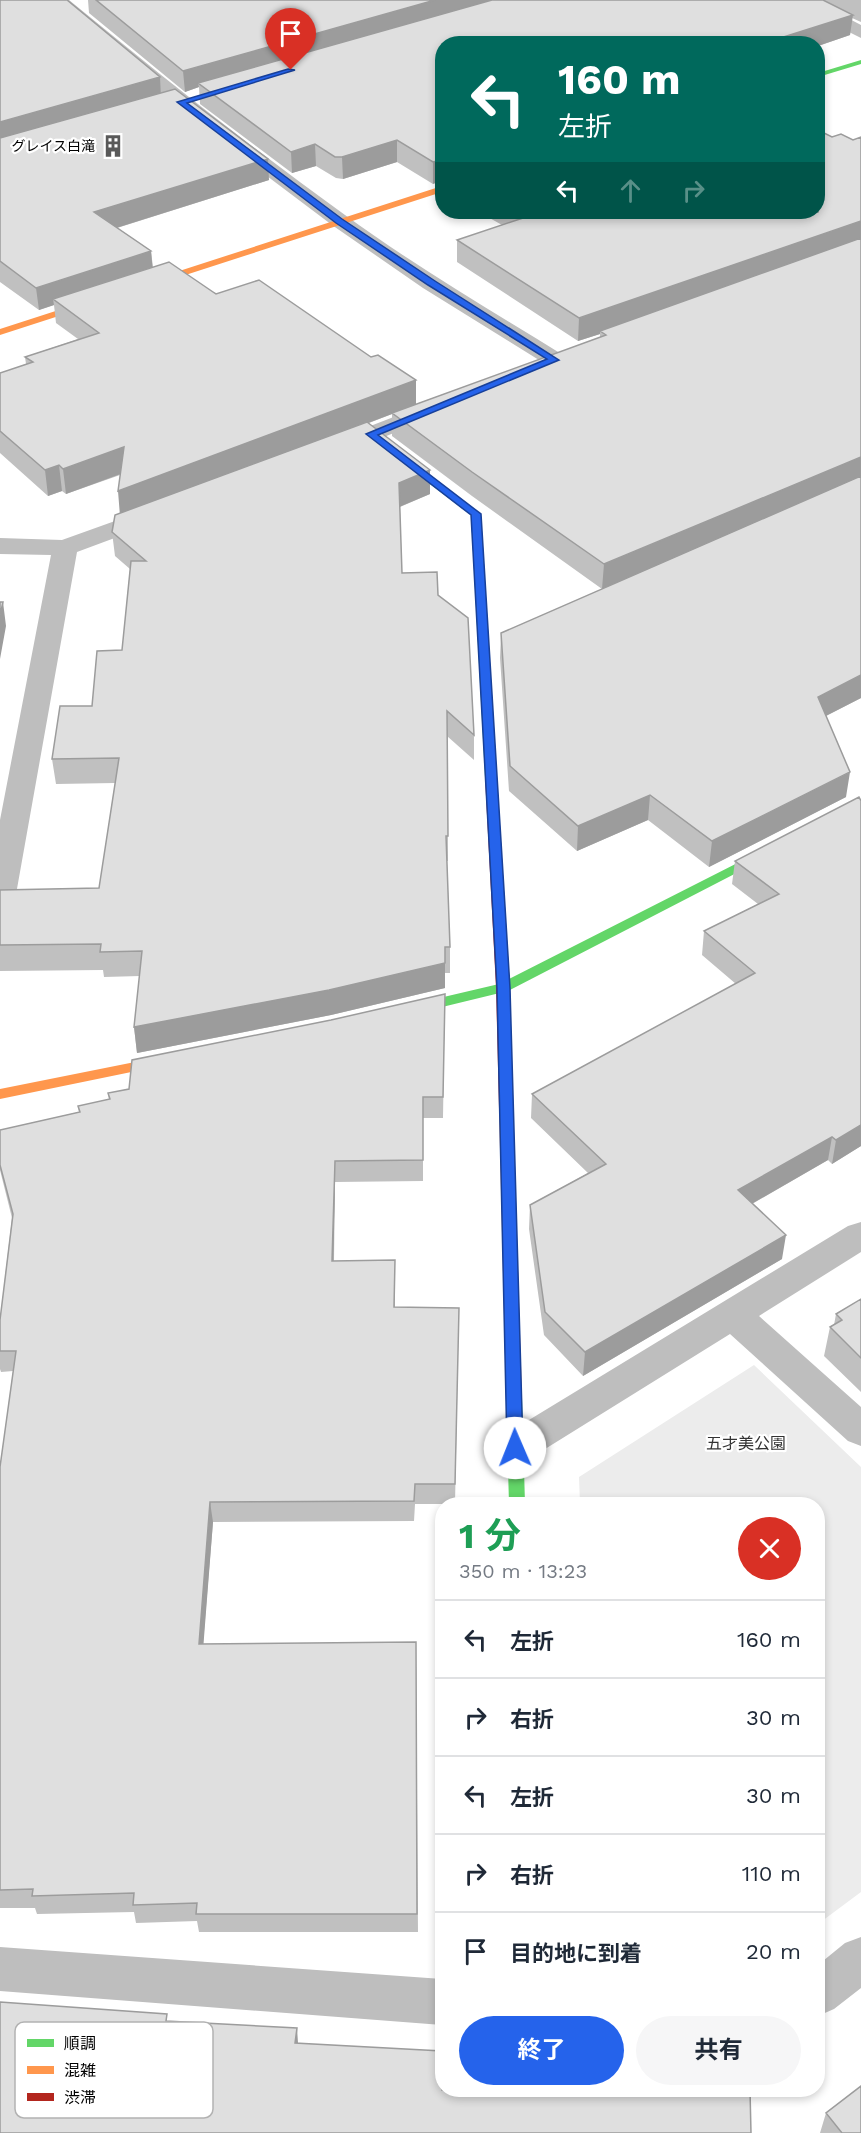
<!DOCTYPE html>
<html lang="ja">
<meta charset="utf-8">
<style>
body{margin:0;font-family:"Work Sans","Noto Sans JP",sans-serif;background:#f6f6f7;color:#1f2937;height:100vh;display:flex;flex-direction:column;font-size:22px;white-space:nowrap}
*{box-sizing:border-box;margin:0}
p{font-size:20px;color:#747a83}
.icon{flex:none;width:33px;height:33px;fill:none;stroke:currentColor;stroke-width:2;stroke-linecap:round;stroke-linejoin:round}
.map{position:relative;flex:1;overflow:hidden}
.panel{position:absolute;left:435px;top:1497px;width:390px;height:600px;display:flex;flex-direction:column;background:#fff;border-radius:24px;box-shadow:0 3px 9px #0003}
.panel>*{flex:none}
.guide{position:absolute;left:435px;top:36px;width:390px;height:183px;border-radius:24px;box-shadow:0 3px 9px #0003;background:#00695c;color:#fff;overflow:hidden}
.pin{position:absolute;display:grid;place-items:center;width:51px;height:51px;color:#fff;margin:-62px -26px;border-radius:50% 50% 50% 0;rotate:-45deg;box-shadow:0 0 6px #0007}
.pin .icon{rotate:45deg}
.me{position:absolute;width:66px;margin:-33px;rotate:359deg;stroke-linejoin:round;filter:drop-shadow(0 0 4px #0008)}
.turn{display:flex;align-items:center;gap:21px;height:126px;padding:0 24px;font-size:27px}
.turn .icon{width:78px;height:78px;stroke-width:2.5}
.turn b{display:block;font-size:42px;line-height:51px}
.lanes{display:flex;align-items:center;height:57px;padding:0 24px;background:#0003;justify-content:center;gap:30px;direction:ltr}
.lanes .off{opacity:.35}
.round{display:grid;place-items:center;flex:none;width:63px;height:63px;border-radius:32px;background:#f6f6f7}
.summary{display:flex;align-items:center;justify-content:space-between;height:102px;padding:0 24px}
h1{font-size:36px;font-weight:700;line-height:45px;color:#1e9e55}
.action{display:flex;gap:12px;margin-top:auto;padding:12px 24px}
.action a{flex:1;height:69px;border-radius:36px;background:#2563eb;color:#fff;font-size:24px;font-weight:700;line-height:69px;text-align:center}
.action a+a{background:#f6f6f7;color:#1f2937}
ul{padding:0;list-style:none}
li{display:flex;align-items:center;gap:18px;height:78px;padding:0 24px;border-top:2px solid #e0e1e3}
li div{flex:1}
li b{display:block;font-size:22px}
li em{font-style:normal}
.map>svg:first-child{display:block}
</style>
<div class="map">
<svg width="861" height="2133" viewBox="0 0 861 2133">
<rect width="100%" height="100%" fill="#fff"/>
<path fill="#ececec" d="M754,1365L861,1467V1892L818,1924V1504H580L579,1477Z"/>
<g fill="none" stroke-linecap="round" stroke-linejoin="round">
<path fill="#bebebe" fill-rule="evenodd" d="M49,0H69C159,74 250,147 345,215C415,266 490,310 563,355L566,360L563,365L555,367L547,365L423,288L332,225L174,106Z
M790,0H813L861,25V38L793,4Z
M435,401L443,403L447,408L443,413L347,452L338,454L329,452L326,447L329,442Z
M154,507L163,510L167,515L163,520L77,552L15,900L11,907L0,910V820L51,555L0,554V538L62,540Z
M861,1222V1252L759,1316L861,1407V1446L848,1441L730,1334L529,1459L515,1464L501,1459L496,1448L501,1437L848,1226Z
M861,1937V1988L834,2009L818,2016V1965L845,1943Z
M0,1947L442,1979V2025L0,1991Z"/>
<path fill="#63d668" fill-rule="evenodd" d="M861,60V64L818,77V73Z
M394,449L481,514L497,777L495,780H487L485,777L471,515L390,454L389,452Z
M775,844L781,848L779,851L508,991L401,1017L394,1012L401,1007L499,984Z
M514,1392L519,1394L522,1398L525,1504H509L506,1398L509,1394Z"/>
<path fill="#ff974d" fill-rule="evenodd" d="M442,186V192L0,335V329Z
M175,1054L180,1056L182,1059L180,1062L0,1099V1089Z
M506,1103L513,1108L522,1398L519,1402L514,1404L509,1402L506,1398L499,1108Z"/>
<path fill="#b3261e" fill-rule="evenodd" d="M491,773L497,777L510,988L513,1108L506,1113L499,1108L496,988L485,777Z"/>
</g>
<path fill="#c0c0c0" d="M0,0L161,93L269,180L117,228L151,251L153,267L371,357L416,380V404L600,338V334L578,341L457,262V240L502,225L479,212H818L832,137L853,140L861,137V698L826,716L846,797L709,867L648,820L577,851L509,791L500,658L501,633L602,589L472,496L392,436V414L369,423L430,494L400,507L402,573L438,595L474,735V760L447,736L448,836V861H447L450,947V973H445V988L331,1015L137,1053L134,1027L140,976L104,977L103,970L0,971V890L99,888L115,783L56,784L52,759L92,706L122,650L130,569L115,556L112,532L120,513V475L66,494L62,491L48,496L0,453V373L26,364L25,357L78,339L56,323L54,305L39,310L0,282Z
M88,0H861V22L852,18L850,35L818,46V44H442L433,184L397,162L343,179L336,178L316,166L292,173L200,104L199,87L185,92L89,13Z
M861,801V1146L832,1164L828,1160L752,1204L782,1259L583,1376L544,1335L529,1229L530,1205L588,1173L531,1118L532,1094L736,984L702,955L704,931L758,904L732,884L735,861Z
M445,994L443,1118H423V1181L335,1182L334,1261L395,1281V1307L459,1308L455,1504H415L414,1521L213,1522L203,1644L416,1661L418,1932H199L197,1921L136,1923L134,1912L37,1914L35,1908H0V1467L13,1371L1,1372L0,1369V1320L12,1218L0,1170V1130L79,1112L78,1106L109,1100L108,1093L129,1089L331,1020Z
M861,1299V1392L824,1356L830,1327L834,1325L836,1314Z
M826,2113L861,2133H820Z"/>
<path fill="#9c9c9c" d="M435,0H506L198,83L199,87L185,92L183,71Z
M853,15L850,35L818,46V44H761Z
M160,77L161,98L0,145V122Z
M397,140V162L343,179L342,157Z
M315,144L316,166L292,173L291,152Z
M268,159L269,180L97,234L94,212Z
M442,160V181L433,184V162Z
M861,221V243L600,331V334L578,341L579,318Z
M151,251L153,273L53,299L54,305L39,310L36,288Z
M416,380V405L392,413V414L120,516L118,491Z
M124,447L126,472L66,494L63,469Z
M861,457V479L602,589L604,564Z
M59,465L62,491L48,496L45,470Z
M430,470V494L399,507V483Z
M3,602L6,626L0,659V615Z
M861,675V698L814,722L818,697Z
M850,772L846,797L709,867L712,841Z
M650,795L648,820L577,851L578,826Z
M445,947V988L331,1015L137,1053L134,1027Z
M861,1125V1146L832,1164L836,1140Z
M832,1137L828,1160L734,1214L738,1190Z
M335,1161V1182L333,1282L332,1261Z
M786,1235L782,1259L583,1376L585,1352Z
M210,1502L213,1522L202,1663L199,1644Z
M297,2028L298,2043H295Z"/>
<path fill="#dfdfdf" stroke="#9c9c9c" stroke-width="1.5" d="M0,0H67L160,77L0,122Z
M96,0H435L183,71Z
M492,0H823L853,15L761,44H442V160L433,162L397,140L342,157H335L315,144L291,152L198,83Z
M175,89L268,159L94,212L151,251L36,288L0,261V138Z
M818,130L832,137L841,134L853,140L861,137V221L579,318L457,240L526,217L517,212H818Z
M861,238V457L604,564L472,472L392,413L606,335L600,331Z
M169,262L216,294L259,280L371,357L378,355L416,380L118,491L124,447L63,469L59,465L45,470L0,431V373L33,362L25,357L99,333L53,299Z
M367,422L430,470L399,483L402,573L437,572L438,595L468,618L474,735L447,711L448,836H446L450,947H445V963L329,990L134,1027L142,951L100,952L101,944L0,945V890L99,888L119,758L52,759L60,706H92L97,651L122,650L131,561H146L112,532L115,515Z
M861,476V675L818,697L850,772L712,841L650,795L578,826L510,766L501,633Z
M0,602H3L0,615Z
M859,797L861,801V1125L836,1140L832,1137L738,1190L786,1235L585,1352L545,1312L530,1205L606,1164L532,1094L755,973L704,931L779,894L735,861Z
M445,994L443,1097H423V1160L335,1161L332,1261L395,1260L394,1307L459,1308L455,1484H415L414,1501L210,1502L199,1644L416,1642L417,1914H196L197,1903L133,1905L134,1893L32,1896L33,1889L0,1890V1467L16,1351H0V1320L13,1214L0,1165V1130L80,1112L78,1106L110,1099L108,1093L129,1089L132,1060L331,1020Z
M861,1299V1358L830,1327L842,1320L836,1314Z
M0,2002L167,2014L166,2021L297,2028L295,2043L442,2051V2090H750L751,2133H0Z
M861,2086V2133H842L826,2113Z"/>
<path fill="#2563eb" stroke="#184099" stroke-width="1.5" d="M288,69L295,70L187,103L342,219L435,281L559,360L378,435L481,514L510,988L523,1448L521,1453L515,1455L510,1453L507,1448L497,988L471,515L366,434L547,359L428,285L336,223L177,102Z"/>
<defs>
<g id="building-bare" transform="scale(1.8)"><path d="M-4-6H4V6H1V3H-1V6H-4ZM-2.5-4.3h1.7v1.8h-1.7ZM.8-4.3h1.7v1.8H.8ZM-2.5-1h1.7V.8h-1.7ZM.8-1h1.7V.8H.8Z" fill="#595959" stroke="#fff" stroke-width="2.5" paint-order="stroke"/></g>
</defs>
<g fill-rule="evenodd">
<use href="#building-bare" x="113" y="146"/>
</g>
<g text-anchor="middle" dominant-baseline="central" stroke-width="4.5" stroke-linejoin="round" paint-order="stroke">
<g font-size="14" fill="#000" stroke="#fff" text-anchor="end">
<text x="95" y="146">グレイス白滝</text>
</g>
<g font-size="16" fill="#333" stroke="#fff">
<text x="746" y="1443">五才美公園</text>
</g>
</g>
<rect x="15" y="2022" width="198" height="96" rx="9" fill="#fff" stroke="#b2b2b2" stroke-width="1.5"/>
<rect x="27" y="2039" width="27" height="8" fill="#63d668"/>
<rect x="27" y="2066" width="27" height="8" fill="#ff974d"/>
<rect x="27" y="2093" width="27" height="8" fill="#b3261e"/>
<g font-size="16" fill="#000">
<text x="64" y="2049">順調</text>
<text x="64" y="2076">混雑</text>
<text x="64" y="2103">渋滞</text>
</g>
</svg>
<div class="pin" style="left:291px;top:70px;background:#d93025"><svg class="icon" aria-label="arrive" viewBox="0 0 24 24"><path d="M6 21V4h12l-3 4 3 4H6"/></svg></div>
<svg class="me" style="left:515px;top:1448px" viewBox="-20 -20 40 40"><circle r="19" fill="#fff"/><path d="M0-13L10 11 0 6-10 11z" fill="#2563eb"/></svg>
<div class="guide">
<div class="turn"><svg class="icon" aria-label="left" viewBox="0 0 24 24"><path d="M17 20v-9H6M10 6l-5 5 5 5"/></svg><div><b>160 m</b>左折</div></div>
<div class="lanes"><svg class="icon" aria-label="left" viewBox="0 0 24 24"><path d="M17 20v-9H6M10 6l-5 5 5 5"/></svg><svg class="icon off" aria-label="ahead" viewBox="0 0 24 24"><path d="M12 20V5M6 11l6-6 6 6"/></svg><svg class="icon off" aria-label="right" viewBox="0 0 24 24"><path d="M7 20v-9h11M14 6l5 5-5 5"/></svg></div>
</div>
<section class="panel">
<div class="summary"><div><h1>1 分</h1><p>350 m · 13:23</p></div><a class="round" style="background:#d93025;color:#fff"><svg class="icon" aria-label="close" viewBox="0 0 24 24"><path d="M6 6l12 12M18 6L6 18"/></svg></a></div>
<ul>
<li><svg class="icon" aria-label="left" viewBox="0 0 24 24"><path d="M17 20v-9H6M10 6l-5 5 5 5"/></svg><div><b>左折</b></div><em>160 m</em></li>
<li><svg class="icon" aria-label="right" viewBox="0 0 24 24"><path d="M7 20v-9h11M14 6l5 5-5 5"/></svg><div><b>右折</b></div><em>30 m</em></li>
<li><svg class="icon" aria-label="left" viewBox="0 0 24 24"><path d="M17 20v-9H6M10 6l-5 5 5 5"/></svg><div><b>左折</b></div><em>30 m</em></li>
<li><svg class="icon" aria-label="right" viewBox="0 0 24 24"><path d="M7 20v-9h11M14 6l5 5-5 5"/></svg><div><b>右折</b></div><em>110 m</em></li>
<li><svg class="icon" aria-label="arrive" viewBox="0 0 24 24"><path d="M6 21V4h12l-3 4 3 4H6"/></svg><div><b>目的地に到着</b></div><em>20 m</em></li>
</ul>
<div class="action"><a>終了</a><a>共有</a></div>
</section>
</div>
